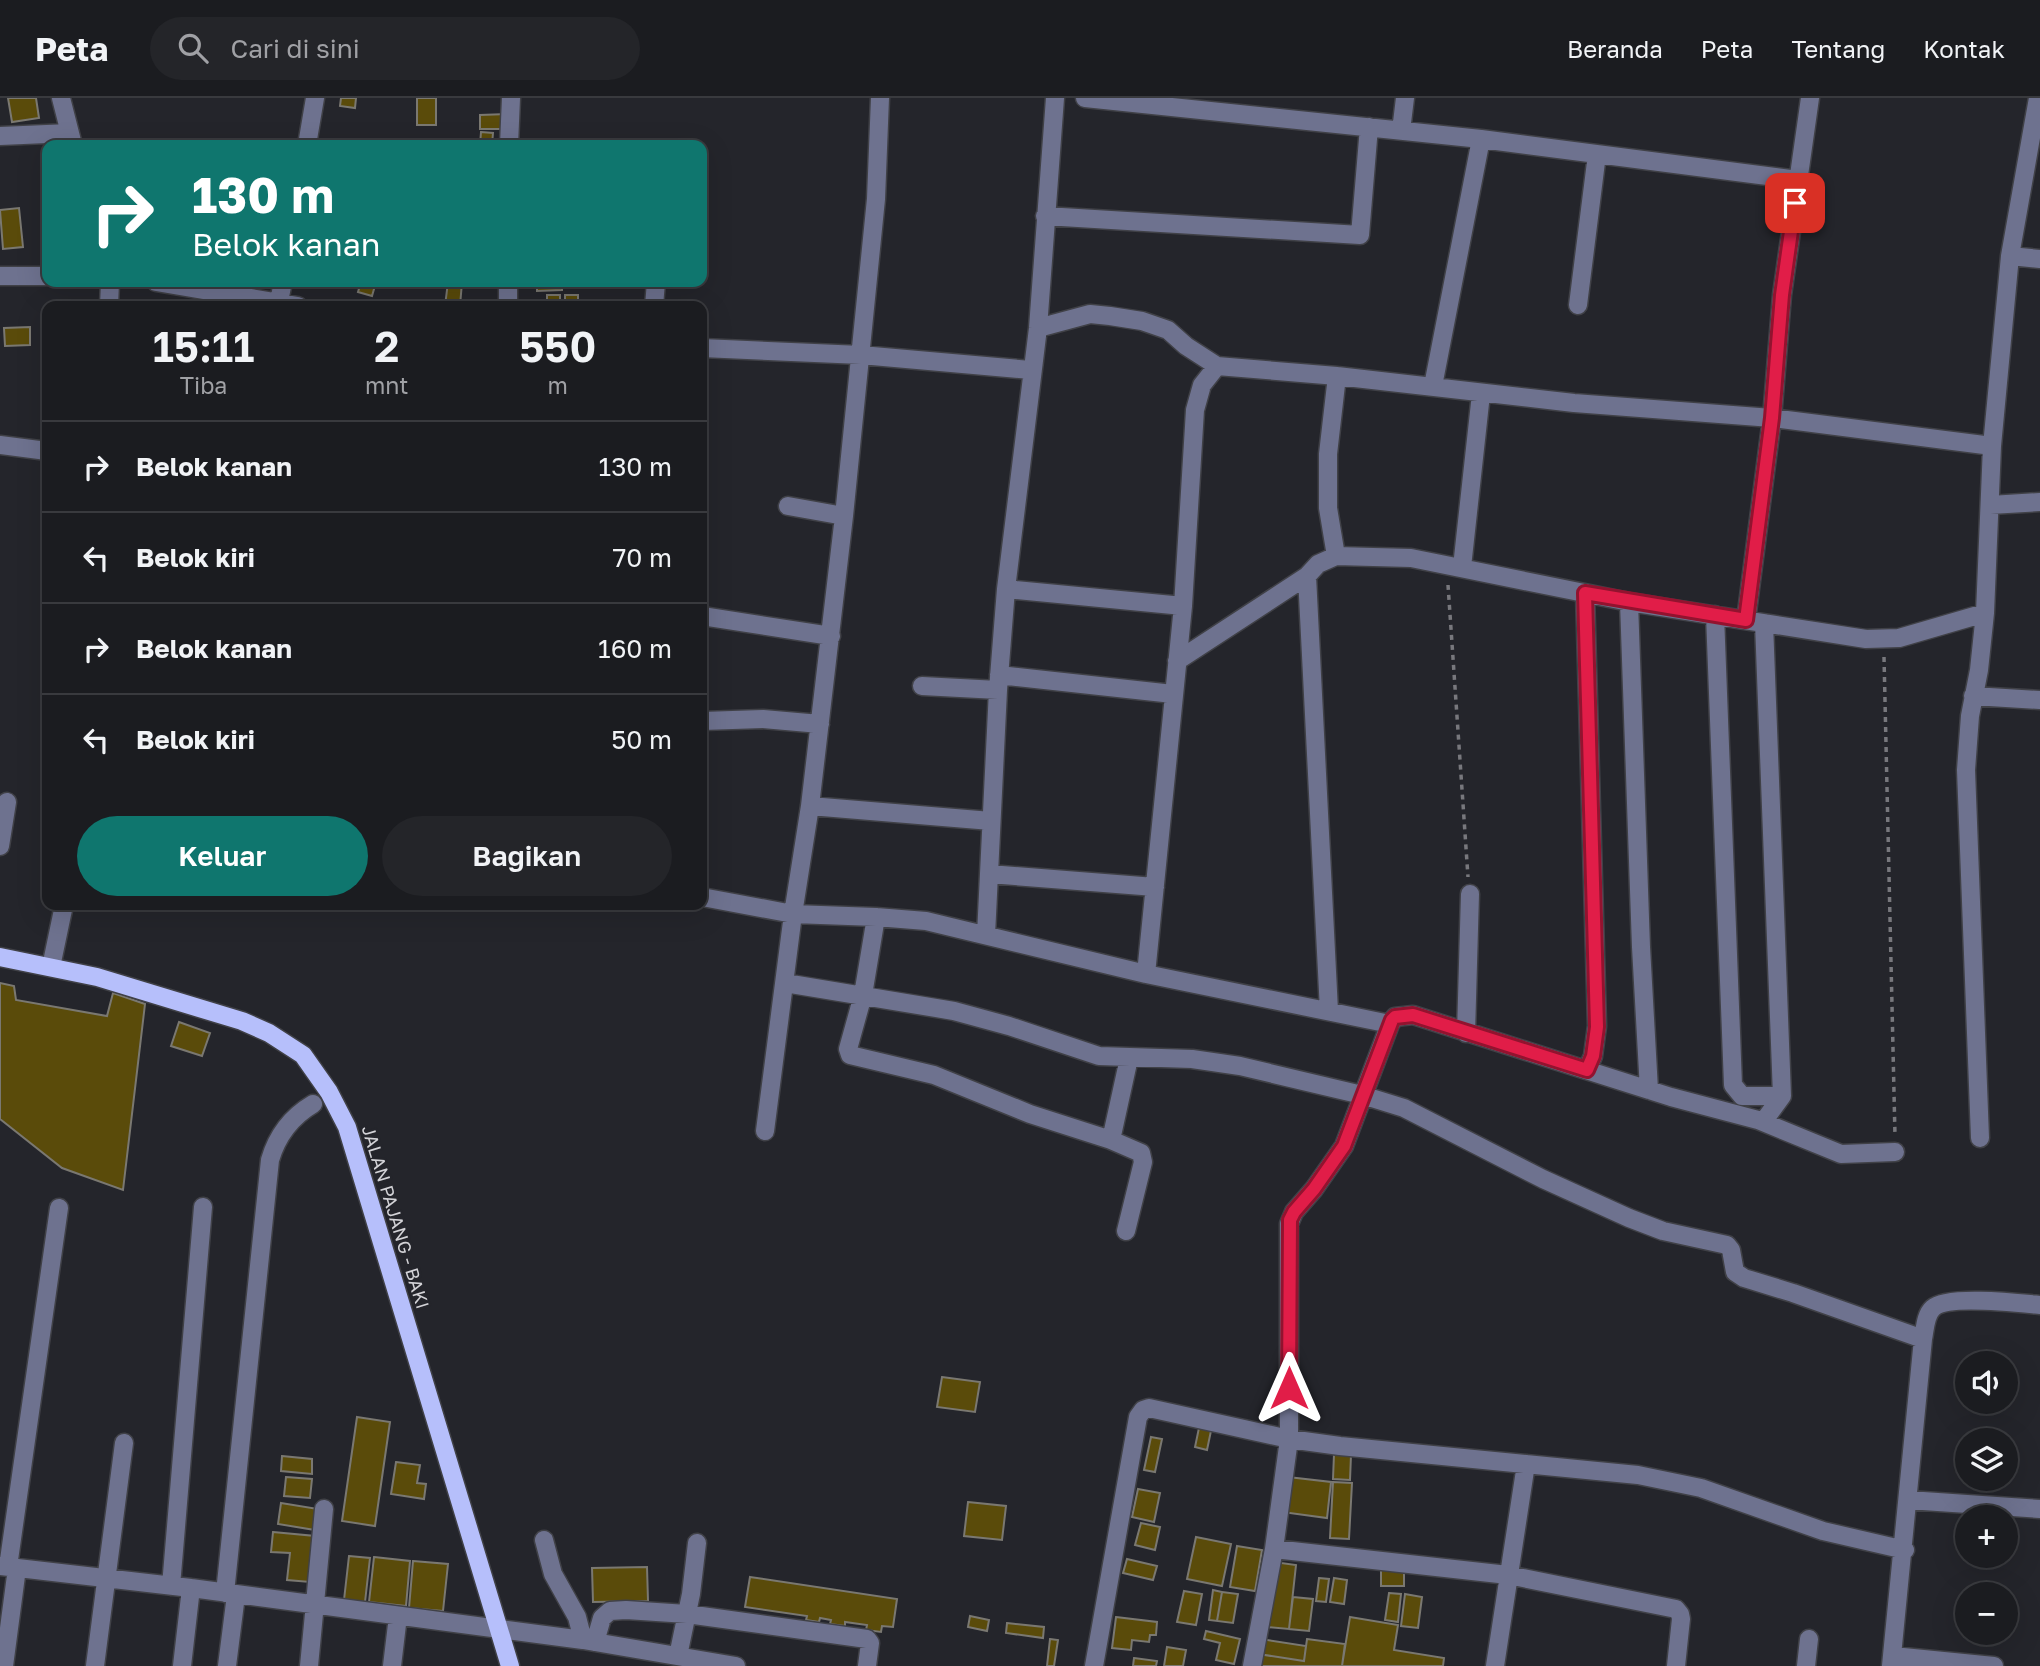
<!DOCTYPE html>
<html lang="id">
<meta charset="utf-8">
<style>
body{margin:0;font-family:"Golos Text",sans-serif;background:#242529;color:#f1f3f6;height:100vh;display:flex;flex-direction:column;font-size:26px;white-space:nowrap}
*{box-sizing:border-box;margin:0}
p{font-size:23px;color:#a0a1a5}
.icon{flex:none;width:38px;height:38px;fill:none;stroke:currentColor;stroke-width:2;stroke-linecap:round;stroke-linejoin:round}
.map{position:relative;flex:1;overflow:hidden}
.panel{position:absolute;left:42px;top:203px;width:665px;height:609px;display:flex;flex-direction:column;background:#1b1c20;border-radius:14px;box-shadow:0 7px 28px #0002,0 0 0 2px #393a3e}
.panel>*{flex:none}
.top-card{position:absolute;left:42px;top:42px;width:665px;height:147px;border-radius:14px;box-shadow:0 7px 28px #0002,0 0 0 2px #393a3e;background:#0f766e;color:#fff;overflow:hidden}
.fabs{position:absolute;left:1955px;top:1253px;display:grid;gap:14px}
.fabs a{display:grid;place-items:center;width:63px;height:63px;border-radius:50%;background:#1b1c20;box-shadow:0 7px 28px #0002,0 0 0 2px #393a3e;font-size:35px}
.pin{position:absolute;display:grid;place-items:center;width:60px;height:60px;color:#fff;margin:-30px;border-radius:14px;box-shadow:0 4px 10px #0006}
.me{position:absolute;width:77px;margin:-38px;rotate:0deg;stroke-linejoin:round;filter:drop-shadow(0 0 5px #0008)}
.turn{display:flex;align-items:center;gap:24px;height:147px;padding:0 35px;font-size:32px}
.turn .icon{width:91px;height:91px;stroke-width:2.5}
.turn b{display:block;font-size:49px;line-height:60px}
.eta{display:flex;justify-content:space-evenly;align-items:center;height:119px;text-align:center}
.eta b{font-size:42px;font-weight:600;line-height:49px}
.primary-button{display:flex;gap:14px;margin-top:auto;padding:14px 35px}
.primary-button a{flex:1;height:80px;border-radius:42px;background:#0f766e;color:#fff;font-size:28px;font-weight:600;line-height:80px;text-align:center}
.primary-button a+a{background:#242529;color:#f1f3f6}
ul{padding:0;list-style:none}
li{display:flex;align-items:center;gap:21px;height:91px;padding:0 35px;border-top:2px solid #393a3e}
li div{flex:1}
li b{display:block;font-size:26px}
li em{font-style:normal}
header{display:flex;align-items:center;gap:42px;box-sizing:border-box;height:98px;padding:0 35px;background:#1b1c20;border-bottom:2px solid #393a3e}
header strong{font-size:33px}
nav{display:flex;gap:38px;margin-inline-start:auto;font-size:24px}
.search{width:490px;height:63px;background:#242529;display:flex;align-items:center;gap:18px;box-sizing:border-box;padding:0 24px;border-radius:38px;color:#a0a1a5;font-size:26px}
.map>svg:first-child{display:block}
</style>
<header>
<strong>Peta</strong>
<div class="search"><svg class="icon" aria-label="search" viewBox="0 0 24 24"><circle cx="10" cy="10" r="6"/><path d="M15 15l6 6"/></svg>Cari di sini</div>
<nav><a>Beranda</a><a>Peta</a><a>Tentang</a><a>Kontak</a></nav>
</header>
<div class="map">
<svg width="2040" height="1568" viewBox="0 0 2040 1568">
<rect width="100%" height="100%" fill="#24252b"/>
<path fill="#5a4b0a" stroke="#7a7871" stroke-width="2" d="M8,0H36L39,20L12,24Z
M341,0H356L355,10L340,8Z
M417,0H436V27H417Z
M507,16L508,31H480V17Z
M481,34L493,35L492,47H480Z
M19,110L23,149L3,151L0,112Z
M361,184H376L372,198L358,194Z
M448,184H462L460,208H445Z
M537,184H562V192L537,193Z
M547,197H560V208H547Z
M565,197H578V208H565Z
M30,229V247L5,248L4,230Z
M0,885L14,888L16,902L107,918L113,895L145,906L123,1092L62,1070L0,1021Z
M179,924L210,935L202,958L171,948Z
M942,1279L980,1284L975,1314L937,1309Z
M357,1319L390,1324L375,1428L342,1423Z
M1200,1325L1212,1328L1207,1352L1195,1349Z
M1151,1339L1162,1341L1155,1374L1144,1372Z
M1334,1356L1351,1357L1350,1382L1333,1381Z
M282,1358L312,1361V1376L281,1373Z
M396,1364L420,1367L417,1385L426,1386L424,1401L391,1396Z
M286,1379L312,1381L310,1400L284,1398Z
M1288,1379L1331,1384L1327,1420L1282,1414Z
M1333,1384L1352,1385L1349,1441L1330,1440Z
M1138,1391L1160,1395L1154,1424L1132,1419Z
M968,1404L1006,1408L1002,1442L964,1438Z
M281,1405L318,1411L315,1432L278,1426Z
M1141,1425L1160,1429L1155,1452L1135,1447Z
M273,1434L315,1438L310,1484L287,1482L290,1455L271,1454Z
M1196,1439L1231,1446L1222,1488L1187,1481Z
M1237,1448L1262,1452L1255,1493L1230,1489Z
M349,1458L370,1460L365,1504L344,1502Z
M374,1459L410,1463L406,1508L369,1504Z
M1127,1461L1157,1468L1153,1482L1123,1475Z
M413,1463L448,1466L443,1513L409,1510Z
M1274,1464L1296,1467L1289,1531L1267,1529Z
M647,1469L648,1503L593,1504L592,1470Z
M1381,1472H1404V1488H1381Z
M750,1479L897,1501L893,1529L882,1528L881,1534L866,1532L867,1527L845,1524V1528L830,1526L831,1522L820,1520L819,1524L806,1522L807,1518L745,1509Z
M1319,1480L1329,1481L1326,1504L1316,1503Z
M1334,1480L1347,1482L1344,1506L1330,1504Z
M1213,1492L1222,1494L1217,1523L1209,1522Z
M1184,1493L1202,1496L1196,1527L1177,1524Z
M1222,1494L1238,1496L1233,1525L1217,1523Z
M1389,1495L1401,1496L1398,1524L1385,1522Z
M1405,1496L1422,1499L1418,1530L1401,1528Z
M1293,1499L1313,1501L1309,1533L1289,1531Z
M970,1518L989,1522L987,1533L968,1529Z
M1116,1519L1157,1524L1156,1537H1150L1149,1544L1132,1542L1131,1552L1112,1550Z
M1350,1519L1398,1527L1394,1552L1444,1560L1443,1568H1342Z
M1007,1525L1044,1529L1043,1540L1006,1535Z
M1206,1533L1240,1541L1234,1566L1216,1562L1220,1545L1204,1541Z
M1050,1541L1058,1542L1054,1568H1047Z
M1261,1541L1306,1548L1304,1563L1258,1556Z
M1307,1541L1345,1546L1342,1568H1257L1258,1556L1304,1563Z
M1167,1549L1186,1552L1183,1568H1164Z
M1134,1560L1157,1563L1156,1568H1133Z"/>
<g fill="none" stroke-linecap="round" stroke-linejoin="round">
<g stroke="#404147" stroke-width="21">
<path id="minor" d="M61,0L73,47
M1085,0L1481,41L1798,82
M1401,33L1405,0
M0,38L70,35
M307,47L315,0
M509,47L511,0
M1045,118L1360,137L1369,29
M2010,158L2040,161
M0,178H47
M156,184L298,208
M1578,207L1597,56
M109,208L110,184
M278,208L283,184
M508,208V184
M654,208L656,184
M1038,230L1090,216L1110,218L1142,223L1168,232L1186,248L1217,268L1337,278L1574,305L1772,320L1992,348
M702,250L861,257L1031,272
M1433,288L1481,41
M0,347L47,353
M1990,407L2040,404
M788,408L844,418
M1336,458L1328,410V356L1337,278
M1462,469L1481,296
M1307,478L1329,913
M1006,491L1183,508
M1585,495L1597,928L1593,958L1587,972
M1629,504L1641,849L1649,992
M1715,517L1733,987L1742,998H1782
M702,518L831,538
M1746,522L1772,320L1782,197L1810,0
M1177,563L1307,478L1318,466L1336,458L1411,460L1629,504L1866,541L1899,540L1985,515
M999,577L1173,596
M922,588L998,592
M1973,598L2040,602
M702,623L763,621L820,626
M810,708L991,723
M0,748L7,704
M989,776L1155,789
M702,799L793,816L876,819L926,823L1146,876L1390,926L1395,919L1413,917L1671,999L1758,1022L1841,1056L1895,1054
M876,819L863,897L848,951L850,957L934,977L1030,1016L1111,1042L1141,1055L1143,1064L1126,1133
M986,837L998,592L1006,491L1038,230L1055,0
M51,869L64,807
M1146,876L1183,508L1195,312L1202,287L1217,268
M785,885L954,913L1009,928L1099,958L1192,961L1240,968L1362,997L1404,1010L1543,1081L1629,1120L1663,1133L1727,1147L1731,1152L1735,1174L1744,1180L1793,1195L1923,1241
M1466,935L1470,796
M1763,1024L1782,998L1764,525
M765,1033L793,816L810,708L844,418L876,101L880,0
M1980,1040L1966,672L1970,618L1979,572L1985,515L1992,348L2010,158L2038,0
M1111,1042L1129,960
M1908,1402L2040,1411
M544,1442L553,1476L577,1519L583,1542
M1274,1451L1508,1477L1676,1511L1680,1516L1681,1521L1676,1568
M0,1468L191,1490L583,1542L736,1568
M8,1469L59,1110
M171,1488L203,1109
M225,1495L270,1062C277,1038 291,1019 313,1006
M595,1544L602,1520L610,1513L626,1512L687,1516L867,1541L870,1545L867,1568
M678,1558L691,1496L697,1445
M1893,1558L1994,1568
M4,1568L17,1470
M95,1568L124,1345
M182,1568L191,1490
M227,1568L236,1497
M309,1568L324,1411
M392,1568L398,1518
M1094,1568L1138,1319L1143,1312L1149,1310L1289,1341L1340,1348L1638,1377L1701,1390L1823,1433L1905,1452
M1252,1568L1274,1451L1289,1341V1126L1294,1114L1314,1091L1344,1048L1390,926
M1495,1568L1526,1366
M1806,1568L1809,1541
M1891,1568L1923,1241C1925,1232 1925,1217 1933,1210C1947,1197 2019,1205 2040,1207"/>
</g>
<g stroke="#404147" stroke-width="21">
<path id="major" d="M0,859L97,879L242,923L269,935L303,957L329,994L347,1029L510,1568"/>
</g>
<path stroke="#78787d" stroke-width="3.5" stroke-dasharray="5 5" stroke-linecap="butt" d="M1448,487L1468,779
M1884,559L1895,1038"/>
<use href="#minor" stroke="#6e728f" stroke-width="18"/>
<use href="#major" stroke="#b6bffb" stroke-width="18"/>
</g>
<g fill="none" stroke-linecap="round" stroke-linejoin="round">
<g stroke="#92132f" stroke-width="18">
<path id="route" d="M1289,1290L1290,1122L1294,1114L1314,1091L1344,1048L1392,922L1395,919L1413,917L1587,972L1593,958L1597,929L1585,495L1746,522L1772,320L1782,197L1795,105"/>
</g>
<use href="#route" stroke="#e11d48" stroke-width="12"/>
</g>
<g text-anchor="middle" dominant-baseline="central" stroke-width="5" stroke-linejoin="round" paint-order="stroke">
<g font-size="18" fill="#d3d3d7" stroke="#24252b">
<text transform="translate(396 1119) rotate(73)">JALAN PAJANG - BAKI</text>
</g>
</g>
</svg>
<div class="fabs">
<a><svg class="icon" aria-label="sound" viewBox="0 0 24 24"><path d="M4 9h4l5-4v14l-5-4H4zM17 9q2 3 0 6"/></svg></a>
<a><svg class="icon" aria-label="layers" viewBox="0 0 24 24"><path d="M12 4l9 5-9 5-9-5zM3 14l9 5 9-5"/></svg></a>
<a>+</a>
<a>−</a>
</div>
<div class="pin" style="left:1795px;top:105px;background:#d93025"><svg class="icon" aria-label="arrive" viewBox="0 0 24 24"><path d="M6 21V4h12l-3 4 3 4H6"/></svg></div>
<svg class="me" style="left:1289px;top:1290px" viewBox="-20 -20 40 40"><path d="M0-17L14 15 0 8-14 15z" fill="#e11d48" stroke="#fff" stroke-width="4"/></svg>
<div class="top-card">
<div class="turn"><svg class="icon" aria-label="right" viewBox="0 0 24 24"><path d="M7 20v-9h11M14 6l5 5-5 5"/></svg><div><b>130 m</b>Belok kanan</div></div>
</div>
<section class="panel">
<div class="eta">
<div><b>15:11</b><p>Tiba</p></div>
<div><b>2</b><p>mnt</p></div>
<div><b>550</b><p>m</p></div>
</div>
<ul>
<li><svg class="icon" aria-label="right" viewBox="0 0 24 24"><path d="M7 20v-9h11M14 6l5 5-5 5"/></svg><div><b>Belok kanan</b></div><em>130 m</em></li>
<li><svg class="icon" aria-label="left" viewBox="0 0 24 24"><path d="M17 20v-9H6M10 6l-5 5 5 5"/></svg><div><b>Belok kiri</b></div><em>70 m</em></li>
<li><svg class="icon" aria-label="right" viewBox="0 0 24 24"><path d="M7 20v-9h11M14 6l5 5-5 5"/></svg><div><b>Belok kanan</b></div><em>160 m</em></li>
<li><svg class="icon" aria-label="left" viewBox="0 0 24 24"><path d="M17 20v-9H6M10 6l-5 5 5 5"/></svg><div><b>Belok kiri</b></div><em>50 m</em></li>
</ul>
<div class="primary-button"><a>Keluar</a><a>Bagikan</a></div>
</section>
</div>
